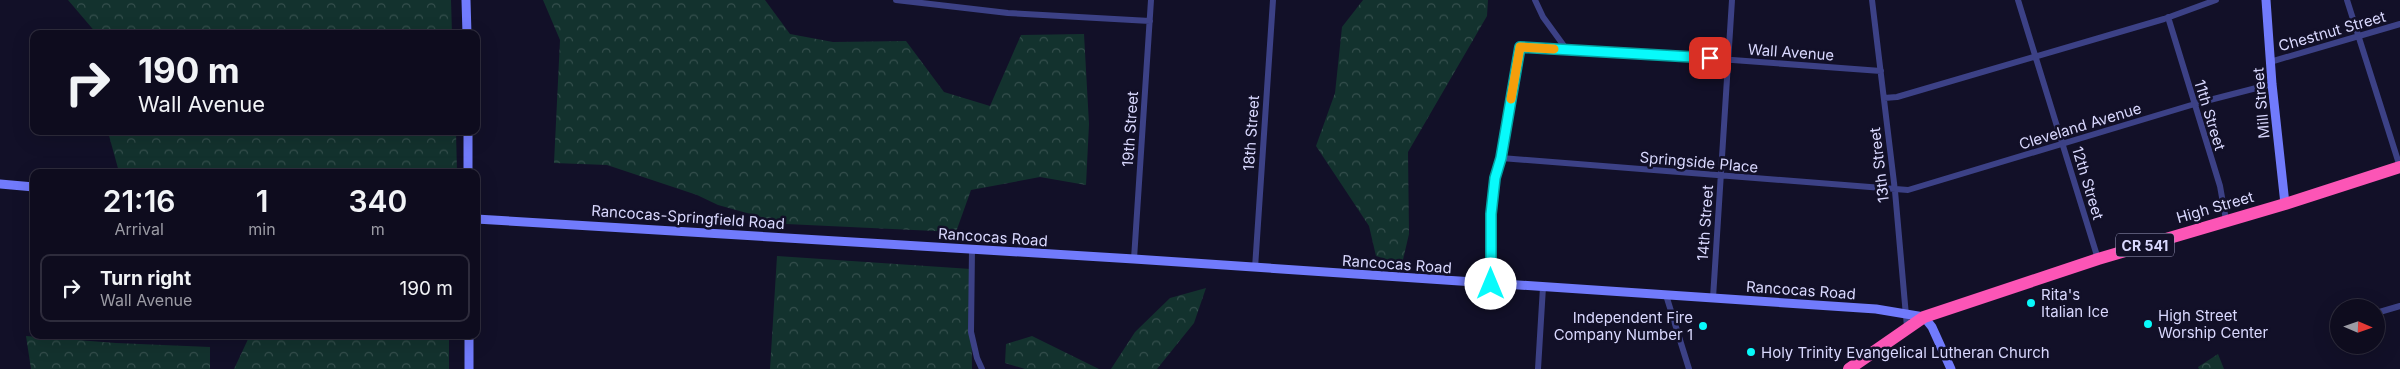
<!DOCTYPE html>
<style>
body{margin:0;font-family:Inter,sans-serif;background:#1c1a2b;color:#f1f3f6;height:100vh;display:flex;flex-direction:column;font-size:19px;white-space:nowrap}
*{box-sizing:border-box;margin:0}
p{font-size:16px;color:#9b9ba4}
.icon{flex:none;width:28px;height:28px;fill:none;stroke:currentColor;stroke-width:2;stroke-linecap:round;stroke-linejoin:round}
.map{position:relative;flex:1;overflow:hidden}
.side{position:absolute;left:30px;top:169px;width:450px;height:170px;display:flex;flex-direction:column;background:#0e0c1e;border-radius:10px;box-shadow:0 5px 20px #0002,0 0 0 1px #2e2c3c}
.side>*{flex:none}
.top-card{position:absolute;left:30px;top:30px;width:450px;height:105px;border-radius:10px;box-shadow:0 5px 20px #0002,0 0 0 1px #2e2c3c;background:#0e0c1e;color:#f1f3f6;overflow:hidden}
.needle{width:32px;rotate:92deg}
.tools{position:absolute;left:2330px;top:299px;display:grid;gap:10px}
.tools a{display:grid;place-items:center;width:55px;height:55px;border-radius:50%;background:#0e0c1e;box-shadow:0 5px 20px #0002,0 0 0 1px #2e2c3c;font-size:25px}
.pin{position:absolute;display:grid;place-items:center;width:42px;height:42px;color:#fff;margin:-21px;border-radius:10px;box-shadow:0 2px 8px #0006}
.me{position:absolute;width:55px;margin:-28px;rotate:0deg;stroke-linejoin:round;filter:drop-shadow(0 0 4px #0008)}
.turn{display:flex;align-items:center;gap:18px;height:105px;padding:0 25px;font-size:22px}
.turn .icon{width:65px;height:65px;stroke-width:2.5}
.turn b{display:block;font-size:35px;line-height:42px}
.eta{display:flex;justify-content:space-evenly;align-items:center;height:85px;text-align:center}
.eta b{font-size:30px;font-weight:600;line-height:35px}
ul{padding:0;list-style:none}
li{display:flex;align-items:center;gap:15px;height:68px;margin:0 10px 8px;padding:0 15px;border:2px solid #2e2c3c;border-radius:10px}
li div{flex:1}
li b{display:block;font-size:19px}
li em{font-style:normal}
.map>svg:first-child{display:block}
</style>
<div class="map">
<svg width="2400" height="369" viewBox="0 0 2400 369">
<defs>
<pattern id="forest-crowns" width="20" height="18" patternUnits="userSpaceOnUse" patternTransform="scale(1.25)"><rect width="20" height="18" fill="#13322e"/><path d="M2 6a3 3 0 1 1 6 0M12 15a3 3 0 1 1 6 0" fill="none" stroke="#354f4d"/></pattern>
</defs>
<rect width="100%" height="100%" fill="#121028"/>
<path fill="url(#forest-crowns)" d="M68,0H451L452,34H97Z
M543,0H765L790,34L833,42L906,41L944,92L990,106L1021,35L1084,34L1089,124L1086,185L1040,177L971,190L956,232L786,224L718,205L697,195L607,165L554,163L560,40Z
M1363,0H1488L1487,16L1408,152L1409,234L1402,264L1376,256L1369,226L1316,146L1335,93L1342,27Z
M456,131L457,172H119L108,132Z
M777,256L971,269L972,369H770Z
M1206,288L1194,323L1157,369H1111L1135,332L1170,298Z
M250,335H449V369H234Z
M26,336L116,343L210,347V369H31Z
M1032,336L1099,369H1025L1005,363L1006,344Z
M2218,354L2224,369H2199L2198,367Z"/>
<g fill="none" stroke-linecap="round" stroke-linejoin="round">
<path stroke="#3c4186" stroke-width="6" d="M896,0L1008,13L1150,21
M1535,0L1543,17L1567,50
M1872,0L1895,191L1907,327
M2018,0L2098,259
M2347,0L2400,167
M2168,17L2220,186L2226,220
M2270,62L2400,24
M1884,98L1897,97L2164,19L2216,0
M1501,158L1908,190L2198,103L2272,84
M972,249L971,332L977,358L982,369
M1134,259L1151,0
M1255,268L1273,0
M1491,284V214L1495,178L1501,158L1521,47L1638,53L1881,71
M1666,295L1689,369
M1713,298L1732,0
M2376,313L2400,306
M1538,369L1543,287"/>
<path stroke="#717bfc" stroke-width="9" d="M466,0L467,34
M2266,0L2272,84L2285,204
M468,131V172
M0,184L34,187
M476,219L1134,259L1876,309L1924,317L1932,327L1951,369
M469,369V335"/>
<path stroke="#fc55b6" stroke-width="12" d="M1849,369L1924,317L2098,259L2285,204L2400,167"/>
</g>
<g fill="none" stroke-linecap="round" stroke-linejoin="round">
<g stroke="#05a2a3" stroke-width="12">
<path id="route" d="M1491,284V214L1495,178L1501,158L1520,47L1710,58"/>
</g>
<use href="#route" stroke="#08fafb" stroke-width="9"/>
<path stroke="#f59e0b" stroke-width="9" d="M1511,99L1520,47L1554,49"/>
</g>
<g fill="#08fafb" stroke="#121028" stroke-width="2">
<circle cx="2031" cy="303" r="5"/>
<circle cx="2148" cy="324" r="5"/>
<circle cx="1703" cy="326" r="5"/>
<circle cx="1751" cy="352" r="5"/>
</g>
<g text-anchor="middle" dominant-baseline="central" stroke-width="5" stroke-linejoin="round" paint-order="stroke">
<rect fill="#121028" stroke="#9d9cbe" stroke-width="1" x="2116" y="233.5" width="58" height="23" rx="4"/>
<g font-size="14" font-weight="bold" fill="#d9d8fe">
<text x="2145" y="245">CR 541</text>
</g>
<g font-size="15" fill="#d9d8fe" stroke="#121028">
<text transform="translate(2332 31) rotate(-16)">Chestnut Street</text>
<text transform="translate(1791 52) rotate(4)">Wall Avenue</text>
<text transform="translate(2261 103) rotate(-95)">Mill Street</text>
<text transform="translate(2210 115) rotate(73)">11th Street</text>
<text transform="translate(2080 126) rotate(-17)">Cleveland Avenue</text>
<text transform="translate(1130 129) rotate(-86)">19th Street</text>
<text transform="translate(1251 133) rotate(-86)">18th Street</text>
<text transform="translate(1699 162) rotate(5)">Springside Place</text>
<text transform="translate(1879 165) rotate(-97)">13th Street</text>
<text transform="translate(2088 183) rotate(73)">12th Street</text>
<text transform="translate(2215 207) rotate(-16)">High Street</text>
<text transform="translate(688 217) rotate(4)">Rancocas-Springfield Road</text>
<text transform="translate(1705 223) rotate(-86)">14th Street</text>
<text transform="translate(993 237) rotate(4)">Rancocas Road</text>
<text transform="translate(1397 264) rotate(4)">Rancocas Road</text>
<text transform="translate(1801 290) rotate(4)">Rancocas Road</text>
</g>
<g font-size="15" fill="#d9d8fe" stroke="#121028" text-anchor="start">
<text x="2041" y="294">Rita's<tspan x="2041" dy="17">Italian Ice</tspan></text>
<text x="2158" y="315">High Street<tspan x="2158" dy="17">Worship Center</tspan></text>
<text x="1693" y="317" text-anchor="end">Independent Fire<tspan x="1693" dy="17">Company Number 1</tspan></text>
<text x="1761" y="352">Holy Trinity Evangelical Lutheran Church</text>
</g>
</g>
</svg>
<div class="tools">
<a><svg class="needle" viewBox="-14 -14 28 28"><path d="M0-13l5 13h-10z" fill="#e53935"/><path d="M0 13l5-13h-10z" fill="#9b9ba4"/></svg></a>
</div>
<div class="pin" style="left:1710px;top:58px;background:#d93025"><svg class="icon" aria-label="arrive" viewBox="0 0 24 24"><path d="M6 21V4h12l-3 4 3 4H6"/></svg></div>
<svg class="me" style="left:1491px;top:284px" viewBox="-20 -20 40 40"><circle r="19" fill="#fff"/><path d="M0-13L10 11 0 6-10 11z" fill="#08fafb"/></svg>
<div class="top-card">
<div class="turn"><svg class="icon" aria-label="right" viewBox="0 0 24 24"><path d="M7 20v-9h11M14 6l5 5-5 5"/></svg><div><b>190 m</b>Wall Avenue</div></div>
</div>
<section class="side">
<div class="eta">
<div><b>21:16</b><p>Arrival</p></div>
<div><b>1</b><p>min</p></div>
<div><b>340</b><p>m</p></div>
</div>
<ul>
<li><svg class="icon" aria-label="right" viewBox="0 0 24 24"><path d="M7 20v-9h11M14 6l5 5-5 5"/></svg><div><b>Turn right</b><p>Wall Avenue</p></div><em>190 m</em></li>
</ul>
</section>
</div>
